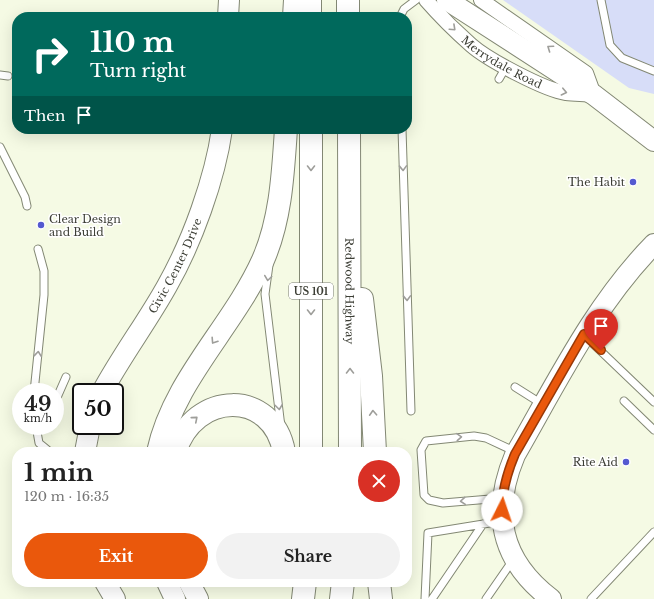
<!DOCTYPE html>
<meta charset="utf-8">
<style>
body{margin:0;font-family:"Libre Baskerville",serif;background:#f2f2f2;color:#222;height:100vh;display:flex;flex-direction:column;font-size:15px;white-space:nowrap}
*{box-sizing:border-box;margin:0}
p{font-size:13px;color:#767676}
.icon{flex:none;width:22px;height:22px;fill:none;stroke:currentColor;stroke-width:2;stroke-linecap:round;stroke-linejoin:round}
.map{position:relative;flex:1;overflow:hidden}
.panel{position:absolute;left:12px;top:447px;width:400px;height:140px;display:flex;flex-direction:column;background:#fff;border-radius:16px;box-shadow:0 4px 16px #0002}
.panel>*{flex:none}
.hud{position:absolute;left:12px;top:12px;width:400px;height:122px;border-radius:16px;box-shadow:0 4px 16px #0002;background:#00695c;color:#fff;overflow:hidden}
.speed{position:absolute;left:12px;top:383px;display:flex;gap:8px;font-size:20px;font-weight:700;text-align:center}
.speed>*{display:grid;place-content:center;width:52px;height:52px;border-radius:50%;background:#fff;box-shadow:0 4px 16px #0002;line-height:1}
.speed small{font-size:10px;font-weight:400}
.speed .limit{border:2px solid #111;border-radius:6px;background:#fff;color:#111}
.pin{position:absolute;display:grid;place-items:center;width:34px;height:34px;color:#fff;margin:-41px -17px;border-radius:50% 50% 50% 0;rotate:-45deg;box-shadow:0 0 4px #0007}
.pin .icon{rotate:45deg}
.me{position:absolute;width:44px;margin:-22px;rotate:4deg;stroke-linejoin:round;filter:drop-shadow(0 0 3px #0008)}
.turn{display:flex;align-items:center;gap:14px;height:84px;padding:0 12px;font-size:18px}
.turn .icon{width:52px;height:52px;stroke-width:2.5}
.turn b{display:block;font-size:28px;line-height:34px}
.then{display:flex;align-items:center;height:38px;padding:0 12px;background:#0003;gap:8px;font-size:15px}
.round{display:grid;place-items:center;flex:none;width:42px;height:42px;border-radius:21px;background:#f2f2f2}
.summary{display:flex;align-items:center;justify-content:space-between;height:68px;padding:0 12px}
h1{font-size:24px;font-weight:800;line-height:30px}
.button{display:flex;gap:8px;margin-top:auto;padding:8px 12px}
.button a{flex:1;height:46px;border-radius:24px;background:#ea580c;color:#fff;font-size:16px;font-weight:800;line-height:46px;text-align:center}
.button a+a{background:#f2f2f2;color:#222}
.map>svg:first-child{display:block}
</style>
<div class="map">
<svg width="654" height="599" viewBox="0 0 654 599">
<rect width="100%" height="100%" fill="#f5fae4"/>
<path fill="#d7ddf8" d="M503,0H654V94L629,88Z"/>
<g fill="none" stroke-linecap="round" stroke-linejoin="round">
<g stroke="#838874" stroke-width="9">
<path id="lane" d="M601,0L610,45L622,58L654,71
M400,17L404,9L416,0
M0,75L8,76
M499,79L506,67
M402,129L411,411
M0,147L25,197L27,206
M269,265L265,294L281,427
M585,336L654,402
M515,387L542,404
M34,392L44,295V271L38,249
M624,401L654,430
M55,402L66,377
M36,426L39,443L50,452
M502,498L443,503L429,500L424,495L421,450L426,441L474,436L486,438L516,452
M425,599L428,533L502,521
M432,599L483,524
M486,599L513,560
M591,599L654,532"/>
</g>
<g stroke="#838874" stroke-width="16">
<g id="street">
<path id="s1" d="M426,0C440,16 455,31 471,45C488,60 545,90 566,93C575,94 585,94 594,95L586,73L481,0"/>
</g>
</g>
<g stroke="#838874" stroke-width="22">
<g id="secondary">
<path d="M447,0L594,95L654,141"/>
<path d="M228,17L229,0"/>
<path id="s2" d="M102,392C122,355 147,322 167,286C192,242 215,179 222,129"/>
<path d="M85,452L90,426"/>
<path d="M105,582L115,599"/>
<path d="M167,582L175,599"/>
<path d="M189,582L198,599"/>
<path d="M551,599C500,560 491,512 515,455C557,382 595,304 654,244"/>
</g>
</g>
<g stroke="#838874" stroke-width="24">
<g id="highway">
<path d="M310,0V17"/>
<path d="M348,0V17"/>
<path d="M294,17L295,0"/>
<path d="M311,129V452"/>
<path id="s3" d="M349,129L350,452"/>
<path d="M362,299L371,376L375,452"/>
<path d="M158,452C174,379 233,327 263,260C281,219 283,173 286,129"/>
<path d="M175,452C194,390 273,389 284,452"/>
<path d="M379,582L381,599"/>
<path d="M303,599L305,582"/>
<path d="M341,599L343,582"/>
</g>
</g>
<use href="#lane" stroke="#fff" stroke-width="7"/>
<use href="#street" stroke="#fff" stroke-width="14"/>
<use href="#secondary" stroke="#fff" stroke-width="20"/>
<use href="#highway" stroke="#fff" stroke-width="22"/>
</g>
<defs><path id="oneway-chevron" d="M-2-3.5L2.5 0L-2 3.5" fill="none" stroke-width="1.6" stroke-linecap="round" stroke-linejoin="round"/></defs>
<g stroke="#9e9e9a">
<use href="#oneway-chevron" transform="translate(453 28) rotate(43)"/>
<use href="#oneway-chevron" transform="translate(550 48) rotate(-145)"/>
<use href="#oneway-chevron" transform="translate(564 92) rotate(13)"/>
<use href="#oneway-chevron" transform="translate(311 168) rotate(90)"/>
<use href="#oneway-chevron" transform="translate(403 168) rotate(88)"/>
<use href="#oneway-chevron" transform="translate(268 278) rotate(98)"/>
<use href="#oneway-chevron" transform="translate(407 298) rotate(88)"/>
<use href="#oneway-chevron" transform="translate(311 312) rotate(90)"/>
<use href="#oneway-chevron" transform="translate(214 341) rotate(123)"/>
<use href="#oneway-chevron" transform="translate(38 354) rotate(-84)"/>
<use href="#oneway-chevron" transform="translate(350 371) rotate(-90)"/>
<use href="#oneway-chevron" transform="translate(279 407) rotate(83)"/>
<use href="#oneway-chevron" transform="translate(373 413) rotate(-93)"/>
<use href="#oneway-chevron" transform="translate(195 419) rotate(-41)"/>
<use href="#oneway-chevron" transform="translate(459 437) rotate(-4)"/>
<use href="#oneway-chevron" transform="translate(463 501) rotate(175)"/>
</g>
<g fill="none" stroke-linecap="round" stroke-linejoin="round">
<g stroke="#983908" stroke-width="10">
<path id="route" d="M502,510C502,490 507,473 515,454L584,334L601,350"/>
</g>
<use href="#route" stroke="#ea580c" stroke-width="7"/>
</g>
<g fill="#5459d0" stroke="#fff" stroke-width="1.5">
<circle cx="633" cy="182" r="4"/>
<circle cx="41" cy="225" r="4"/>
<circle cx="626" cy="462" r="4"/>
</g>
<g text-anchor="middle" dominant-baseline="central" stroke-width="3" stroke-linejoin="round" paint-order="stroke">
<rect fill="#fff" stroke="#767872" stroke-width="1" x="289" y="283" width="44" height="16" rx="3"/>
<g font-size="10" font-weight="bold" fill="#3c3e35">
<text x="311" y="291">US 101</text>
</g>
<g font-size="11" fill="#3c3e35" stroke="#fff">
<text stroke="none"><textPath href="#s1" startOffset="99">Merrydale Road</textPath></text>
<text stroke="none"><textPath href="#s2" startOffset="146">Civic Center Drive</textPath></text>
<text stroke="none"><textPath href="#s3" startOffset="162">Redwood Highway</textPath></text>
</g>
<g font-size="11" fill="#3c3e35" stroke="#fff" text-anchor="end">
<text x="625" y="182">The Habit</text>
<text x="49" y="219" text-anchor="start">Clear Design<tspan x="49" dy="13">and Build</tspan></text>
<text x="618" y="462">Rite Aid</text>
</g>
</g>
</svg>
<div class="speed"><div>49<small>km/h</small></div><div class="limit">50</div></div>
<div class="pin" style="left:601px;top:350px;background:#d93025"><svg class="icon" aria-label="arrive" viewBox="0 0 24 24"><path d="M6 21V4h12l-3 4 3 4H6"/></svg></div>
<svg class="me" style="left:502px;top:510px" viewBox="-20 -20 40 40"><circle r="19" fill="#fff"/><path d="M0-13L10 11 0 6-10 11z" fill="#ea580c"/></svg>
<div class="hud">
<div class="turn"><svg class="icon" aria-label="right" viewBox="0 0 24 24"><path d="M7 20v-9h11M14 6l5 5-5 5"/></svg><div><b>110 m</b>Turn right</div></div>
<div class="then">Then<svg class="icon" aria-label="arrive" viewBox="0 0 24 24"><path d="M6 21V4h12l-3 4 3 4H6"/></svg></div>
</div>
<section class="panel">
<div class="summary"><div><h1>1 min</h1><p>120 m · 16:35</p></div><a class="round" style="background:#d93025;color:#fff"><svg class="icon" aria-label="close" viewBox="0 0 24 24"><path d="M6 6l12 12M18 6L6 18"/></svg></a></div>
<div class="button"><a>Exit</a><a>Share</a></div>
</section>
</div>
